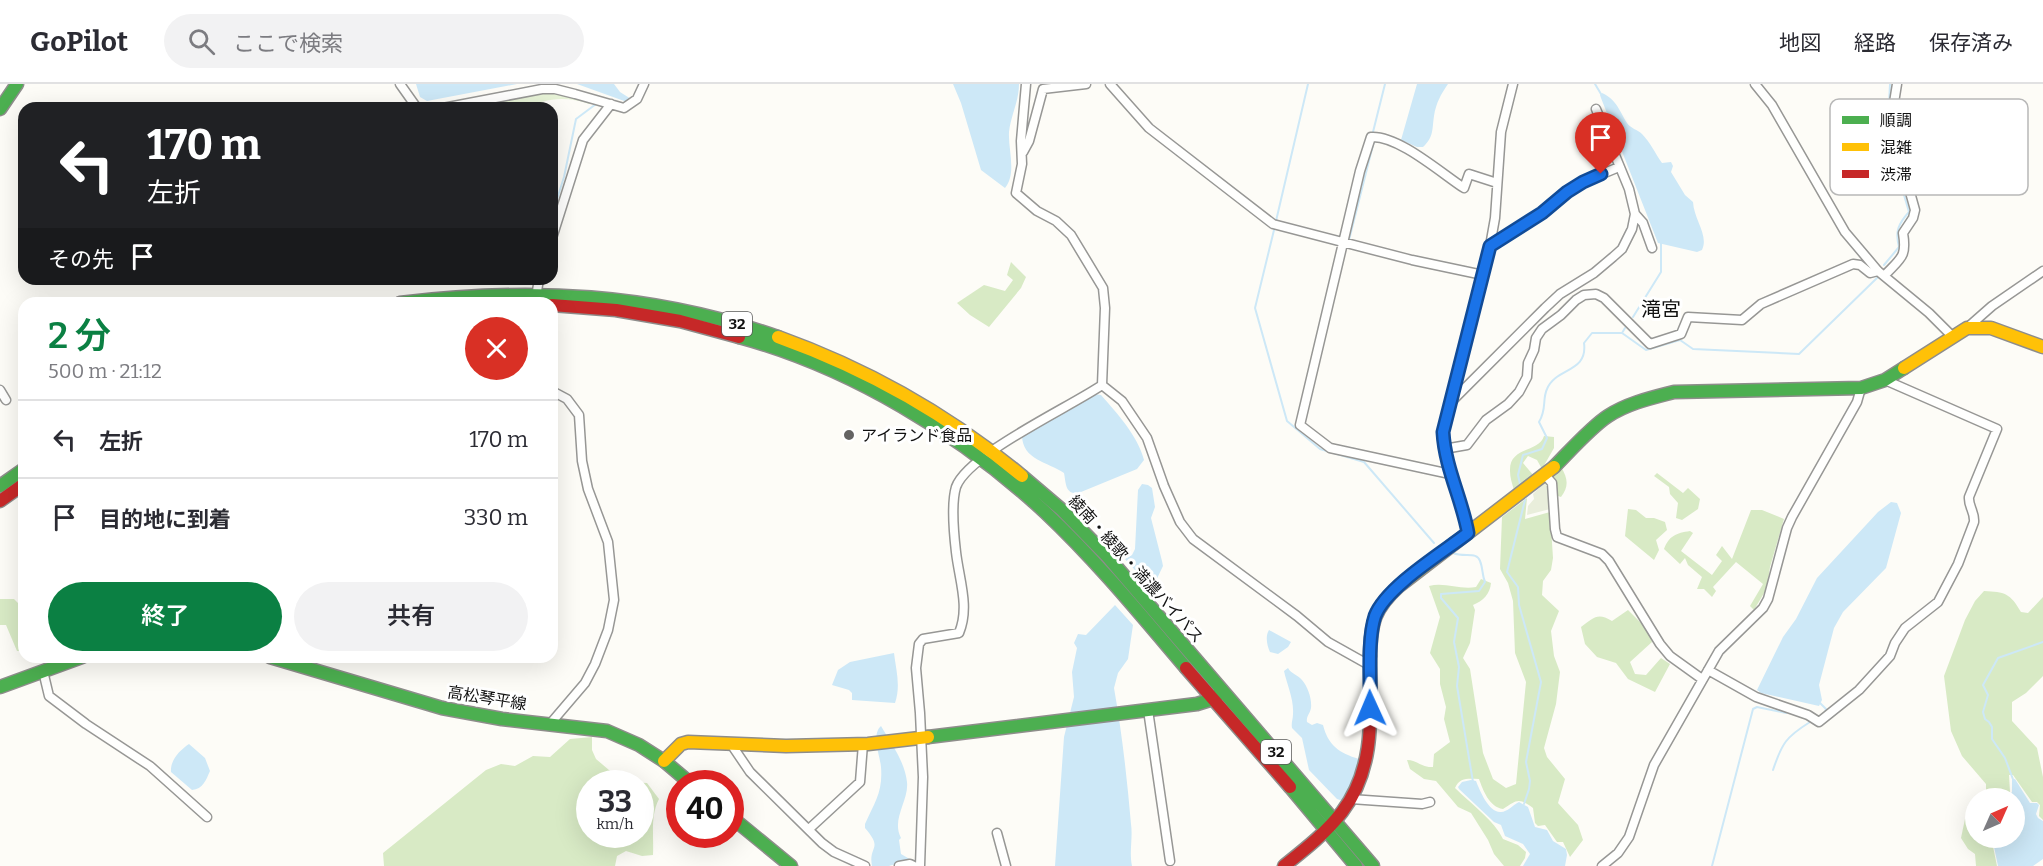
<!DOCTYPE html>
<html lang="ja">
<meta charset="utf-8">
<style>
body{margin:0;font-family:Bitter,"Noto Sans JP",serif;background:#f2f2f3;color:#2b2b33;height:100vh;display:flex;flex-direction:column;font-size:22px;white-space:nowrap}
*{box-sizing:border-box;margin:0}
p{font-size:20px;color:#7c7c81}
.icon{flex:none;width:33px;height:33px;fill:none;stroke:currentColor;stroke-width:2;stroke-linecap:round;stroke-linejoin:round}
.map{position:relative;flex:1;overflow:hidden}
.side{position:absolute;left:18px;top:213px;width:540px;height:366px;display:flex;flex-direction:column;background:#fff;border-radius:18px;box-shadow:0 6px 24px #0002}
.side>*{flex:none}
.hud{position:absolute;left:18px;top:18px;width:540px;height:183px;border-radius:18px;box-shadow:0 6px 24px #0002;background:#202124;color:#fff;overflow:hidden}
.needle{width:39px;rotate:45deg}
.controls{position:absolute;left:1965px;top:704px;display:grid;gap:12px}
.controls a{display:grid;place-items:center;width:60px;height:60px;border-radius:50%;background:#fff;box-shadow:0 6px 24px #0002;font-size:30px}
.speed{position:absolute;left:576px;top:686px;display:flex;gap:12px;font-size:30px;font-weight:700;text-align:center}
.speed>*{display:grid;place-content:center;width:78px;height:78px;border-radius:50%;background:#fff;box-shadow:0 6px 24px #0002;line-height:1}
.speed small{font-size:15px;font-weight:400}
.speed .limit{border:9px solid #d22;background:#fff;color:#111}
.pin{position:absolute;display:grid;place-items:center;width:51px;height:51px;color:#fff;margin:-62px -26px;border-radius:50% 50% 50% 0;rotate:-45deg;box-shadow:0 0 6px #0007}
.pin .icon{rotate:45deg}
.me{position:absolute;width:66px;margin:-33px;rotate:359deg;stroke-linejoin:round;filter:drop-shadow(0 0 4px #0008)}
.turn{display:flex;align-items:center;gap:21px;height:126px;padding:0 30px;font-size:27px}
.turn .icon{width:78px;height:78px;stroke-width:2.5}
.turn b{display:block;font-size:42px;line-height:51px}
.then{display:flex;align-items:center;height:57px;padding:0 30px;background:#0003;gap:12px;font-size:22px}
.round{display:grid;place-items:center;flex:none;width:63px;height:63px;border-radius:32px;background:#f2f2f3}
.headline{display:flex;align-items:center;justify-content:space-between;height:102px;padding:0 30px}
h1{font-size:36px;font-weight:600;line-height:45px;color:#0b8043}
.primary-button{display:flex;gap:12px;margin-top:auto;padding:12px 30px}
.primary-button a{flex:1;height:69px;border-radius:36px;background:#0b8043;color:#fff;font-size:24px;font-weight:600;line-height:69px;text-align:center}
.primary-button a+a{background:#f2f2f3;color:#2b2b33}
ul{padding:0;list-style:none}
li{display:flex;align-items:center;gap:18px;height:78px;padding:0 30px;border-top:2px solid #e1e1e2}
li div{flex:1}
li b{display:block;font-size:22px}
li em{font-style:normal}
header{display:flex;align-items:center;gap:36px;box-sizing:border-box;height:84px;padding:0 30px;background:#fff;border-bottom:2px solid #e1e1e2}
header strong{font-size:28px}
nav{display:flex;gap:33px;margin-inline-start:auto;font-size:21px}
.search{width:420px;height:54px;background:#f2f2f3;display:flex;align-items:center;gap:15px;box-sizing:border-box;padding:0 21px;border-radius:33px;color:#7c7c81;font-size:22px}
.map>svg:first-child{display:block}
</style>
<header>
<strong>GoPilot</strong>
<div class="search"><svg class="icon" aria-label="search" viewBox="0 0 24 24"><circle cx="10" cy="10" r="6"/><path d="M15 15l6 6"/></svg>ここで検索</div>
<nav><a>地図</a><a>経路</a><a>保存済み</a></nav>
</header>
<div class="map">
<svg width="2043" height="782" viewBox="0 0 2043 782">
<rect width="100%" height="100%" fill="#fdfcf7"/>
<path fill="#e7f3d7" d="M538,9H557L594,18L589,20C573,15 559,13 542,18C537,20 534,23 529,24H469Z"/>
<path fill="#d8eac5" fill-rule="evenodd" d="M1011,178L1026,193L1021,204L989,243L970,231L957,219L984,201L1005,207L1013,196L1007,191Z
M1544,352L1554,353V364L1542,385L1537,376L1528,372L1523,379L1534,392L1514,406C1512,400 1510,393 1510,387C1509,362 1539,369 1544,352Z
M1561,383C1568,394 1569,403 1561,413L1558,412L1552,393Z
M1657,389L1683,409L1688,404L1700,415L1698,425L1682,436L1676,434L1678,419L1670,410L1669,403L1654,392Z
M1527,414L1525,435L1550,428L1553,474L1551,486L1543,497L1542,511L1559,527L1551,547L1554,572L1560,588L1556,620L1544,664L1547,673L1565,695L1558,719L1578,741L1583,756L1570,773L1563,758H1557L1545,741L1538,742L1535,739L1533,724C1518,713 1517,716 1503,725C1489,723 1483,706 1479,695C1468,695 1460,693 1455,704C1470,719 1495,737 1503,755L1518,761L1526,768L1525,774L1520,782H1504L1494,770L1488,756L1471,729L1458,723L1436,697L1424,695L1410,685L1407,676C1417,676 1422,684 1433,683L1434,670L1450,658L1444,635L1446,623L1440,600V585L1430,569L1440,533L1429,502C1445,498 1460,506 1476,503L1481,495L1491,499C1490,510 1483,517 1473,521L1475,526L1470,559L1463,574L1470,585L1483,669L1493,695L1506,704L1516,700L1526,598L1515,569L1513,517L1508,499L1500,485L1502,433Z
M1628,425L1636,426L1646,434H1654L1665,438L1667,446L1656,456L1659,466L1654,476L1625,452Z
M1751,426H1762L1784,435L1770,483L1767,504L1754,526L1750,522L1763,500L1736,478L1713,503L1716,507L1712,513L1704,505H1697L1702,493L1688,481L1685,474L1680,480L1664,465C1669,452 1676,449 1690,447L1693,449L1681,467L1712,491L1722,477L1716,471L1722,462L1732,475Z
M1984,507C2005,508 2010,509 2021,528L2028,529L2043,513V592L2026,609L2012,618V637L2037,664L2043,693V736L2039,732L2040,721L2037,718H2032L2013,691H2009L2010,708L2005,714H1980L1986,706V700L1962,672L1951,647L1944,592L1965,536L1975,517Z
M0,515H14L24,525V567H17L6,541H0Z
M1628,526L1650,548L1652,558L1630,578L1635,590L1646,591L1661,574L1670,580L1655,608L1628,595L1616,579L1597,573L1585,560L1581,543C1594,534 1597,528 1612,537Z
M592,653V666L596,675L616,692L629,698L647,699L659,715C650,732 654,752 653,771L642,772L626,767L617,772L615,782H384L383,769L486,686L501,680L515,682L533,672L550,673L570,655ZM590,699H640V750H590Z
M1975,720L1976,753H1991L1997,782H1976L1975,770L1968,765L1961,754L1965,735Z"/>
<path fill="#e9eedb" d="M1546,397L1549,402L1550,425L1527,431L1528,422L1534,415L1533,410Z"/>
<path fill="#cde8f7" d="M416,0H517L427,17L420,13Z
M577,0H614L620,8L631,15L627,18Z
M953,0H1019C1019,17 1011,31 1009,48C1008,66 1017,89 1005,104L981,86L961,19Z
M1417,0H1448C1441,10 1436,19 1434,32C1432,45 1434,53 1423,63H1417L1401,56Z
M1602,9C1617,16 1619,26 1627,39C1630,44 1638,46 1642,50C1650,58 1655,69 1662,79L1671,78L1673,82L1671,88L1685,111L1693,118C1694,136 1709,151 1702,166L1697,168L1658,159L1601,14L1600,11Z
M1094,310L1101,311C1117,329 1138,352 1144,376L1137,385L1081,408C1065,413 1066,399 1064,389C1048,378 1022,376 1022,351Z
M1142,400L1148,401L1152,404L1155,423L1151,434L1162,477L1163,482L1152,505L1125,475L1132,471L1135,465L1138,406Z
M1891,418L1897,419L1901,429L1886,484L1843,528L1834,544L1819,601L1822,616L1819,622L1761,609L1757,606L1783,553L1796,535L1817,494L1878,428Z
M1115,521L1133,541L1128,575L1118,589L1114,604C1122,649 1127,694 1131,740C1133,754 1129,768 1132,782H1055L1064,653L1074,613L1072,588L1077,564L1074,559L1078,550L1086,551Z
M1269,546L1291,558L1288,563L1278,570L1270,568C1267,562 1265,552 1269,546Z
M894,569C896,586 901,602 895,619L852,616V609L849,606L832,601L838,586L850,578Z
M1288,584C1291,590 1297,590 1302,596C1308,603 1312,615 1311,624C1310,630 1306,632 1307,638L1312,641L1317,639L1323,641C1328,661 1339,669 1359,675L1356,687L1343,717L1337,715L1309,686L1302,654L1292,644C1291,639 1293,635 1293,630C1294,615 1287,601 1284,587Z
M881,642C891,659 905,678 907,698C909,717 891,735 901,754L899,756L901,770L913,777H905L889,782H872C868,761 884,766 865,744V740C875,718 883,708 881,683C880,671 871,651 881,642Z
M189,660L205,674L210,687C206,696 203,705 192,706L171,688C170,676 180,666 189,660Z
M2015,695L2030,719H2037L2039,721L2036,730L2038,734L2043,737V775L2033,782H1998L1992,753H2014V714H2007L2012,708V696Z
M1471,696L1476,697C1480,707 1489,729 1501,728C1507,728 1513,721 1519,718L1528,723L1535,743L1547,746L1553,757L1566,765L1567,771L1565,782H1523L1530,770L1523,760L1505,752L1501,741L1494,738L1459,705L1458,703L1462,698Z"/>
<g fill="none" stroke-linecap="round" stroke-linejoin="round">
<path stroke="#cde8f7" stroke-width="2" d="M1595,0L1601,10
M1373,48L1385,0
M552,131L564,93L576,35L596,20
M1276,137L1308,0
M1274,146L1255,224L1287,337L1320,365L1364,378L1434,459
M1349,156L1374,57
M1884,181L1899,163C1895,148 1898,140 1909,128L1890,63L1888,41L1890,0
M1633,233L1661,188V159
M1622,249L1646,266L1680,256L1693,265L1799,270L1878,193
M1520,400L1518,391L1523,371L1542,365L1547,354L1539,338C1547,325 1542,316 1547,305C1556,283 1588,289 1584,259L1592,249H1622L1625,244
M1453,469C1464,474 1477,467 1480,477C1483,484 1482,491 1485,498L1479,507L1441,510V514L1458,534L1454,558L1459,583L1457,602L1473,698
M1819,618L1826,625L1825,628
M1773,686C1782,659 1786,653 1810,638
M2014,698L2005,674L1992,655V643L1989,638L1985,635L1983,628L1988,611L1983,601L1998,574L2043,558
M1524,720L1529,705L1530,697L1526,678L1541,598L1519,521L1518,503L1507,488L1525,416
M1712,782L1753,625L1757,623L1786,629"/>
<g stroke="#979795" stroke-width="11">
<path id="street" d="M400,0L417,24
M1026,0L1021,57L1022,80L1016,109L1037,127L1056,137L1071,151L1103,204L1105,224L1102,301
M1110,0L1149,44L1273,140L1412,176L1483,191
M1755,0L1772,21L1845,148L1878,187L1929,229L1952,252
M443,24L542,5H555L575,10L624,24L637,15L644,0
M1023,68L1029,57L1043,5L1086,0
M1635,130L1643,139L1652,164
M552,154L583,56L611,20
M1490,162L1542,129L1567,108L1583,98L1619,83
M1885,191C1901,174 1907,173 1903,149L1913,134L1915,126L1901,76L1892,31L1897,0
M535,219L539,195
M1967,244L1992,222L2043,187
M1102,301L1122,317L1147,354L1164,402L1180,438L1193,455L1297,532L1328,558L1369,581
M0,306L6,316
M1451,318L1545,224L1560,210L1594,189L1613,173L1622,165L1632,145L1635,130L1629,105L1596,25
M1444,365L1467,361L1486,336L1508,320L1519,308L1527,293L1528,279L1534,266L1536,254L1542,245L1561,231L1576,216L1584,211L1596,210L1604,214L1650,260L1681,250L1688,233L1742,236L1761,220L1853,180L1860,181L1870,189L1878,187
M1450,390L1330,364L1300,341L1360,87L1371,53C1398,51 1441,89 1464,104L1469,90L1497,99
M1545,391L1552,399L1555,445L1557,453L1602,470L1609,477L1660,560L1670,572L1702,595
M1468,449C1462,415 1445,384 1443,349L1490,162L1495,134L1501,48L1513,0
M1708,586L1756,613L1808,631L1819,638L1859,606L1890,572L1895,559L1905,544L1938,518L1958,480L1974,438C1975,428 1968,422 1969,413L1997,345L1885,296
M43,587L49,612L86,640L150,682L207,733
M1148,626L1170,777
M550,640L585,599L595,580L608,546L614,516L608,458L588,405L582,377L579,331L567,315L552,307
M731,660L750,688L822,759L834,768L865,782
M1351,715L1422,720L1430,718
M809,745L860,698L863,660
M997,749L1006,782
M899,782L910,780L914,782
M920,782L923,693L920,629L916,584L919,560L923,555L959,549C970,523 959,495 956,468C954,451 951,420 956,403C968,370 1070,323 1102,301
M1602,782L1618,769L1629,753L1654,681L1719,567L1763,524L1768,515L1787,444L1792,433L1857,318L1861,304"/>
</g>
<g stroke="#8e8d8b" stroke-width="15">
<path id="fast" d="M0,25L17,0
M400,219C531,203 652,209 778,253
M739,253C850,283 961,350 1045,428C1096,476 1141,531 1186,584
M1554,383C1569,368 1591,343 1608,332C1628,319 1651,314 1674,308L1861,304L1885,296L1904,284
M1022,392L1062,426L1107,472L1373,782
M0,402L24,385
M270,573L442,624L502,635L607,647L639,661L664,677L690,699
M0,603L82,573
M928,653L1197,620L1213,615L1218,611
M1290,703L1356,782
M730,732L791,782"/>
</g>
<g stroke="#8e8d8b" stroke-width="15">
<path id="slow" d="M778,253C867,285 949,331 1022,392
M1904,284L1967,244H1991L2043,263
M1370,572C1371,538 1374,525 1399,502L1554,383
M664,677L681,660L688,658L786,662L868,660L928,653"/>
</g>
<g stroke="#8e8d8b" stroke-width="15">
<path id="jam" d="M552,221L616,226L680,237L739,253
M0,417L24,400
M1186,584L1290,703
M1284,782C1304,766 1326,749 1342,728C1377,682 1370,626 1370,572"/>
</g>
<use href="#street" stroke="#fffffe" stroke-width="8"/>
<use href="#fast" stroke="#4caf50" stroke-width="12"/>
<use href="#slow" stroke="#ffc107" stroke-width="12"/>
<use href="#jam" stroke="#c62828" stroke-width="12"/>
</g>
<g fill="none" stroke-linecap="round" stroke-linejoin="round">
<g stroke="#114b97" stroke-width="15">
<path id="route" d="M1370,624C1371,599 1367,556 1375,532C1386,503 1442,469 1468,449C1462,415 1445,384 1443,348L1490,162L1542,129L1567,108L1583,98L1601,90"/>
</g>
<use href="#route" stroke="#1a73e8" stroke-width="10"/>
</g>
<circle fill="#646362" stroke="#fff" stroke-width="2" cx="849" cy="351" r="6"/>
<g text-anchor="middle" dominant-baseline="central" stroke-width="6" stroke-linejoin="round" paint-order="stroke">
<g fill="#fff" stroke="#585858" stroke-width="1.5">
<rect x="722" y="228" width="30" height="24" rx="4.5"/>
<rect x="1261" y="656" width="30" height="24" rx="4.5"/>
</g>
<g font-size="15" font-weight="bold" fill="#111">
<text x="737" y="240">32</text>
<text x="1276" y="668">32</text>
</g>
<g font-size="16" fill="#111" stroke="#fff" text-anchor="start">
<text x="861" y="351">アイランド食品</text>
</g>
<g font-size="16" fill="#111" stroke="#fff">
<text transform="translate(1136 485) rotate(48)">綾南・綾歌・満濃バイパス</text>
<text transform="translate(487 614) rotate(9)">高松琴平線</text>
</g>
<g font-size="20" fill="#111" stroke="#fff">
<text x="1661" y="225">滝宮</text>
</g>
</g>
<rect x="1830" y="15" width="198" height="96" rx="9" fill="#fff" stroke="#b8b8b8" stroke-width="1.5"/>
<rect x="1842" y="32" width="27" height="8" fill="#4caf50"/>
<rect x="1842" y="59" width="27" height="8" fill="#ffc107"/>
<rect x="1842" y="86" width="27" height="8" fill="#c62828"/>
<g font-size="16" fill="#111">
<text x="1880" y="42">順調</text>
<text x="1880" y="69">混雑</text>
<text x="1880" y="96">渋滞</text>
</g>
</svg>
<div class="controls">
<a><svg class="needle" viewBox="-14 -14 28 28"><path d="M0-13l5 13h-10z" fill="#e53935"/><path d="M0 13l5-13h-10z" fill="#7c7c81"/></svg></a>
</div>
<div class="speed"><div>33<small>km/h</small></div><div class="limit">40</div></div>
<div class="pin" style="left:1601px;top:90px;background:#d93025"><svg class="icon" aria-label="arrive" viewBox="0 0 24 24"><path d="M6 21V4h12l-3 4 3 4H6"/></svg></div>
<svg class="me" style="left:1370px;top:624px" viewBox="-20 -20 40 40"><path d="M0-17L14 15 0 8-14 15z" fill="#1a73e8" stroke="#fff" stroke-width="4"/></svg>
<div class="hud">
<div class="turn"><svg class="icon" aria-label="left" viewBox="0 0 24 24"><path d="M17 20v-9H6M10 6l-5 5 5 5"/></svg><div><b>170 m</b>左折</div></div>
<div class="then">その先<svg class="icon" aria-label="arrive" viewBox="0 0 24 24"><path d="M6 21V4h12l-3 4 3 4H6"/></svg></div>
</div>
<section class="side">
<div class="headline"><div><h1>2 分</h1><p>500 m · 21:12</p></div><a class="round" style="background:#d93025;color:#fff"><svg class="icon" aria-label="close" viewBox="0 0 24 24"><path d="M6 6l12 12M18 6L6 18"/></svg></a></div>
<ul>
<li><svg class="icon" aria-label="left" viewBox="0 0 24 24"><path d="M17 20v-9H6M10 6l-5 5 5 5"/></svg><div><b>左折</b></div><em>170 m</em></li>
<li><svg class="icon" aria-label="arrive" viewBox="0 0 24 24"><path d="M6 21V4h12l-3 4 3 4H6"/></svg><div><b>目的地に到着</b></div><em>330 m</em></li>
</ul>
<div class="primary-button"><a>終了</a><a>共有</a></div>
</section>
</div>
